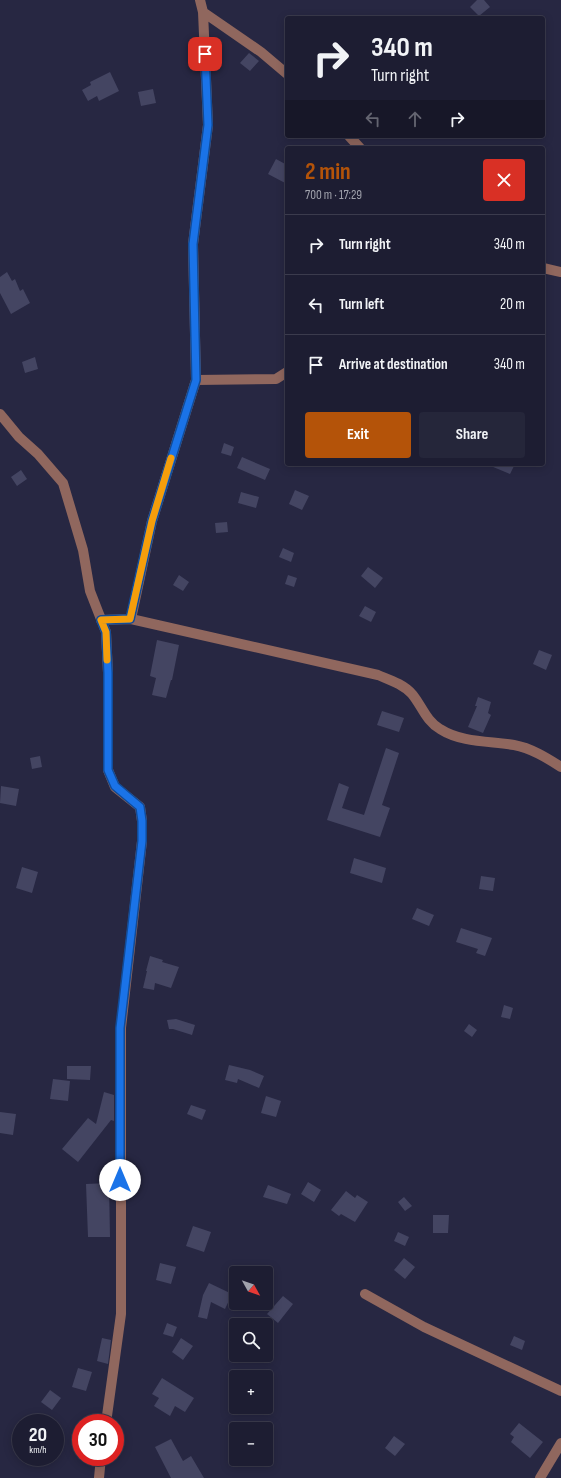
<!DOCTYPE html>
<meta charset="utf-8">
<style>
body{margin:0;font-family:"Sofia Sans Condensed",sans-serif;background:#25263a;color:#f1f3f6;height:100vh;display:flex;flex-direction:column;font-size:15px;white-space:nowrap}
*{box-sizing:border-box;margin:0}
p{font-size:13px;color:#a0a2ac}
.icon{flex:none;width:22px;height:22px;fill:none;stroke:currentColor;stroke-width:2;stroke-linecap:round;stroke-linejoin:round}
.map{position:relative;flex:1;overflow:hidden}
.sheet{position:absolute;left:285px;top:146px;width:260px;height:320px;display:flex;flex-direction:column;background:#1d1d32;border-radius:4px;box-shadow:0 2px 10px #0003,0 0 0 1px #3b3b4d}
.sheet>*{flex:none}
.banner{position:absolute;left:285px;top:16px;width:260px;height:122px;border-radius:4px;box-shadow:0 2px 10px #0003,0 0 0 1px #3b3b4d;background:#1d1d32;color:#f1f3f6;overflow:hidden}
.needle{width:26px;rotate:130deg}
.tools{position:absolute;left:229px;top:1266px;display:grid;gap:8px}
.tools a{display:grid;place-items:center;width:44px;height:44px;border-radius:4px;background:#1d1d32;box-shadow:0 2px 10px #0003,0 0 0 1px #3b3b4d;font-size:20px}
.speed{position:absolute;left:12px;top:1414px;display:flex;gap:8px;font-size:20px;font-weight:700;text-align:center}
.speed>*{display:grid;place-content:center;width:52px;height:52px;border-radius:50%;background:#1d1d32;box-shadow:0 2px 10px #0003,0 0 0 1px #3b3b4d;line-height:1}
.speed small{font-size:10px;font-weight:400}
.speed .limit{border:6px solid #d22;background:#fff;color:#111}
.pin{position:absolute;display:grid;place-items:center;width:34px;height:34px;color:#fff;margin:-17px;border-radius:8px;box-shadow:0 2px 6px #0006}
.me{position:absolute;width:44px;margin:-22px;rotate:0deg;stroke-linejoin:round;filter:drop-shadow(0 0 3px #0008)}
.turn{display:flex;align-items:center;gap:14px;height:84px;padding:0 20px;font-size:18px}
.turn .icon{width:52px;height:52px;stroke-width:2.5}
.turn b{display:block;font-size:28px;line-height:34px}
.lanes{display:flex;align-items:center;height:38px;padding:0 20px;background:#0003;justify-content:center;gap:20px;direction:ltr}
.lanes .off{opacity:.35}
.round{display:grid;place-items:center;flex:none;width:42px;height:42px;border-radius:4px;background:#25263a}
.summary{display:flex;align-items:center;justify-content:space-between;height:68px;padding:0 20px}
h1{font-size:24px;font-weight:700;line-height:30px;color:#b45309}
.primary-button{display:flex;gap:8px;margin-top:auto;padding:8px 20px}
.primary-button a{flex:1;height:46px;border-radius:4px;background:#b45309;color:#fff;font-size:16px;font-weight:700;line-height:46px;text-align:center}
.primary-button a+a{background:#25263a;color:#f1f3f6}
ul{padding:0;list-style:none}
li{display:flex;align-items:center;gap:12px;height:60px;padding:0 20px;border-top:1px solid #3b3b4d}
li div{flex:1}
li b{display:block;font-size:15px}
li em{font-style:normal}
.map>svg:first-child{display:block}
</style>
<div class="map">
<svg width="561" height="1478" viewBox="0 0 561 1478">
<rect width="100%" height="100%" fill="#272742"/>
<path fill="#444562" d="M477,0H484L490,7L479,16L470,7Z
M249,53L259,61L250,71L240,63Z
M110,72L119,91L99,101L97,96L88,101L82,90L91,85L90,82Z
M153,89L156,103L141,106L138,92Z
M276,159L287,165V184L268,174Z
M7,272L12,281L15,279L20,291L23,289L30,303L11,314L0,293V277Z
M35,357L38,369L25,373L22,362Z
M224,443L234,447L231,456L221,453Z
M242,457L270,469L265,480L237,468Z
M486,464H515L510,474Z
M21,470L27,479L17,486L11,477Z
M295,490L309,496L302,510L289,504Z
M241,492L259,497L256,508L238,503Z
M227,522L228,532L216,533L215,523Z
M283,548L294,553L291,562L279,557Z
M368,567L383,578L375,588L361,576Z
M179,575L189,582L183,591L173,585Z
M288,575L297,578L294,587L285,584Z
M365,606L376,612L371,622L359,616Z
M157,640L179,645L172,680H171L166,698L152,695L156,678L150,676Z
M539,650L552,655L546,670L533,664Z
M478,697L491,702L488,713L491,715L483,733L468,727L477,706H475Z
M382,711L404,718L399,732L377,725Z
M386,748L399,753L382,805L390,808L380,837L327,820L339,783L349,787L342,808L364,815Z
M40,756L42,767L32,769L30,758Z
M1,786L19,789L16,806L0,803Z
M354,858L386,868L382,883L350,873Z
M22,867L38,872L32,893L16,888Z
M481,876L495,878L493,891L479,889Z
M417,908L434,915L429,926L412,919Z
M461,928L492,938L485,956L476,953L478,949L456,942Z
M150,956L163,960L162,962L179,967L171,988L155,983L154,990L143,988L147,971H146Z
M504,1005L513,1008L510,1019L501,1017Z
M176,1019L195,1025L192,1035L173,1029H169L167,1020Z
M469,1024L477,1030L472,1037L464,1031Z
M229,1065L250,1070L264,1076L259,1088L238,1079L237,1083L225,1080Z
M67,1066H91L90,1080L67,1079Z
M53,1079L70,1081L68,1101L50,1099Z
M104,1092L114,1095V1121L111,1120L78,1162L62,1149L88,1118L96,1124Z
M266,1096L281,1101L276,1117L261,1113Z
M191,1105L206,1110L202,1120L187,1114Z
M0,1112L16,1114L13,1135L0,1133Z
M308,1182L321,1190L314,1202L301,1194Z
M109,1183L110,1237H88L86,1184Z
M268,1185L291,1194L287,1204L263,1197Z
M346,1191L355,1198L357,1195L368,1202L355,1222L341,1214L339,1216L331,1210Z
M404,1197L412,1206L405,1211L398,1202Z
M433,1215H449L448,1233H433Z
M193,1226L211,1232L204,1252L186,1246Z
M398,1232L409,1237L405,1246L394,1241Z
M404,1258L415,1267L405,1279L394,1270Z
M160,1263L176,1267L171,1284L156,1280Z
M209,1283L232,1294L225,1309L211,1302L207,1319L198,1317L203,1295Z
M283,1296L293,1304L278,1323L267,1314Z
M167,1323L177,1327L173,1337L163,1334Z
M514,1336L525,1341L522,1350L510,1345Z
M102,1338L111,1340L108,1364L97,1361Z
M181,1338L193,1346L183,1360L172,1352Z
M78,1368L92,1372L86,1391L72,1387Z
M162,1378L194,1398L185,1412L175,1406L170,1416L154,1406L159,1398L152,1394Z
M50,1390L61,1398L52,1410L41,1402Z
M519,1423L543,1442L530,1458L511,1442L514,1437L510,1434Z
M394,1436L405,1444L395,1456L385,1448Z
M171,1439L183,1461L191,1456L204,1478H171L155,1447Z"/>
<g fill="none" stroke-linecap="round" stroke-linejoin="round">
<path stroke="#90675e" stroke-width="10" d="M203,12L261,52L287,74
M349,136L360,148
M543,268L561,272
M196,380L276,379L287,372
M0,414L19,437L38,454L63,483L83,550L90,591L106,632L108,673V770L115,787L140,807L142,821V841L121,1028V1314L106,1423
M131,619L152,521L196,380L193,244L208,125L203,12L200,0
M101,620L131,619L378,675C390,680 403,684 412,694C422,706 426,721 440,729C462,743 490,741 514,745C531,748 547,758 561,767
M365,1294L424,1327L561,1391
M99,1478L101,1457
M540,1478L561,1443"/>
</g>
<g fill="none" stroke-linecap="round" stroke-linejoin="round">
<g stroke="#114b97" stroke-width="10">
<path id="route" d="M120,1180V1028L142,841V821L140,807L115,786L108,770V673L106,632L101,620L130,619L152,521L196,380L193,244L208,125L205,54"/>
</g>
<use href="#route" stroke="#1a73e8" stroke-width="7"/>
<path stroke="#f59e0b" stroke-width="7" d="M107,660L106,632L101,620L130,619L152,521L171,458"/>
</g>
</svg>
<div class="tools">
<a><svg class="needle" viewBox="-14 -14 28 28"><path d="M0-13l5 13h-10z" fill="#e53935"/><path d="M0 13l5-13h-10z" fill="#a0a2ac"/></svg></a>
<a><svg class="icon" aria-label="search" viewBox="0 0 24 24"><circle cx="10" cy="10" r="6"/><path d="M15 15l6 6"/></svg></a>
<a>+</a>
<a>−</a>
</div>
<div class="speed"><div>20<small>km/h</small></div><div class="limit">30</div></div>
<div class="pin" style="left:205px;top:54px;background:#d93025"><svg class="icon" aria-label="arrive" viewBox="0 0 24 24"><path d="M6 21V4h12l-3 4 3 4H6"/></svg></div>
<svg class="me" style="left:120px;top:1180px" viewBox="-20 -20 40 40"><circle r="19" fill="#fff"/><path d="M0-13L10 11 0 6-10 11z" fill="#1a73e8"/></svg>
<div class="banner">
<div class="turn"><svg class="icon" aria-label="right" viewBox="0 0 24 24"><path d="M7 20v-9h11M14 6l5 5-5 5"/></svg><div><b>340 m</b>Turn right</div></div>
<div class="lanes"><svg class="icon off" aria-label="left" viewBox="0 0 24 24"><path d="M17 20v-9H6M10 6l-5 5 5 5"/></svg><svg class="icon off" aria-label="ahead" viewBox="0 0 24 24"><path d="M12 20V5M6 11l6-6 6 6"/></svg><svg class="icon" aria-label="right" viewBox="0 0 24 24"><path d="M7 20v-9h11M14 6l5 5-5 5"/></svg></div>
</div>
<section class="sheet">
<div class="summary"><div><h1>2 min</h1><p>700 m · 17:29</p></div><a class="round" style="background:#d93025;color:#fff"><svg class="icon" aria-label="close" viewBox="0 0 24 24"><path d="M6 6l12 12M18 6L6 18"/></svg></a></div>
<ul>
<li><svg class="icon" aria-label="right" viewBox="0 0 24 24"><path d="M7 20v-9h11M14 6l5 5-5 5"/></svg><div><b>Turn right</b></div><em>340 m</em></li>
<li><svg class="icon" aria-label="left" viewBox="0 0 24 24"><path d="M17 20v-9H6M10 6l-5 5 5 5"/></svg><div><b>Turn left</b></div><em>20 m</em></li>
<li><svg class="icon" aria-label="arrive" viewBox="0 0 24 24"><path d="M6 21V4h12l-3 4 3 4H6"/></svg><div><b>Arrive at destination</b></div><em>340 m</em></li>
</ul>
<div class="primary-button"><a>Exit</a><a>Share</a></div>
</section>
</div>
